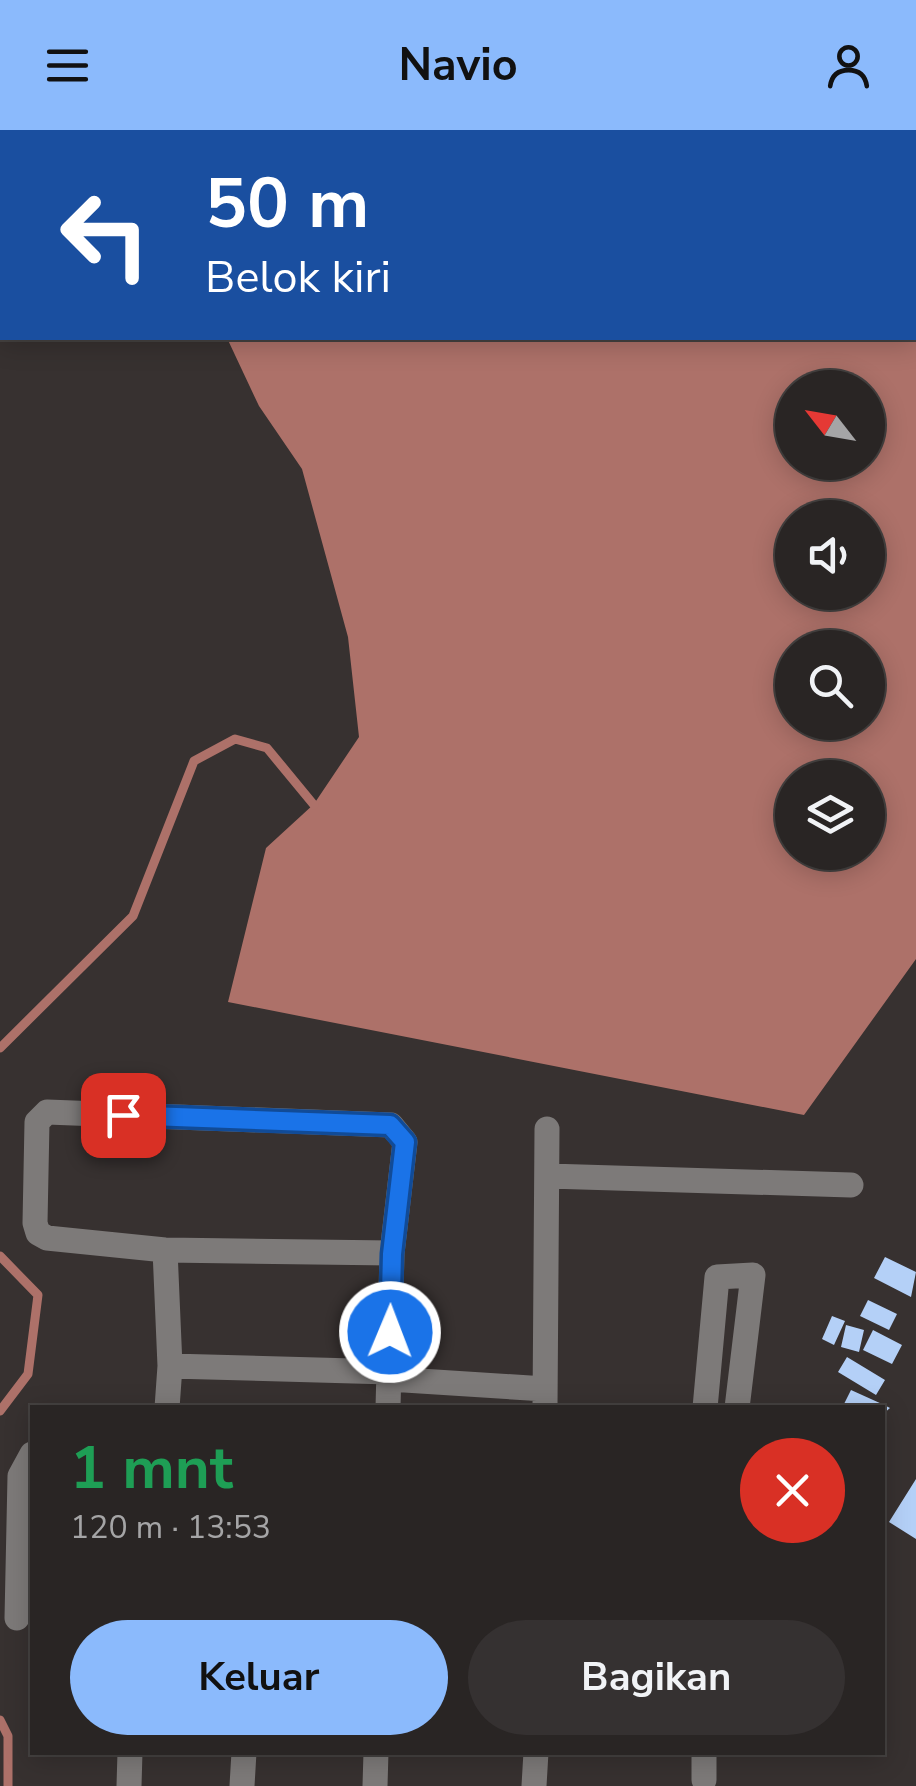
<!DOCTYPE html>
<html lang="id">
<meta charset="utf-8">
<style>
body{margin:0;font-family:"Nunito Sans",sans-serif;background:#353131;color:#f1f3f6;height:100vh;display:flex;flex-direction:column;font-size:38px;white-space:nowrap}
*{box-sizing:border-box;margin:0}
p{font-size:32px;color:#a5a5a6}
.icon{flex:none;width:55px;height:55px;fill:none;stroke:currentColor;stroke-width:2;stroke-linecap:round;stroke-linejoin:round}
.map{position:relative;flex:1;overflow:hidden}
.drawer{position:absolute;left:30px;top:1275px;width:855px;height:350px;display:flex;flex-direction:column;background:#292524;border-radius:0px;box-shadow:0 5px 25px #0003,0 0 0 2px #454241}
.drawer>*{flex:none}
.guide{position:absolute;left:0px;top:0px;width:918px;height:210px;box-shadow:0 5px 25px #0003,0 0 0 2px #454241;background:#1a4fa0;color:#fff;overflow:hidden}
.needle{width:65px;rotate:301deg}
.tools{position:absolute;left:775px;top:240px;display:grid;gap:20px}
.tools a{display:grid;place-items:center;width:110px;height:110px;border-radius:50%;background:#292524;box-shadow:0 5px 25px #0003,0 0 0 2px #454241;font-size:50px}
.pin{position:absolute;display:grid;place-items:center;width:85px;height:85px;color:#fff;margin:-42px;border-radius:20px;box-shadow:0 5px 15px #0006}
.me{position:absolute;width:110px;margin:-55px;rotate:1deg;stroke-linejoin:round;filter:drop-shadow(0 0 8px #0008)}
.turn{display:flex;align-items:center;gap:35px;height:210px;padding:0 40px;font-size:45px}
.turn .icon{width:130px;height:130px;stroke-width:2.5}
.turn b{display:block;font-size:70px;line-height:85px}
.round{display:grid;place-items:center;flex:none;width:105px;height:105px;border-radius:52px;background:#353131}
.overview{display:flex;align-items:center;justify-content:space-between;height:170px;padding:0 40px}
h1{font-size:60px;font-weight:700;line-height:75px;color:#1e9e55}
.cta{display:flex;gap:20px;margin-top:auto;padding:20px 40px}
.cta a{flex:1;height:115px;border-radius:60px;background:#8bbafc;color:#111;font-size:40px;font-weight:700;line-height:115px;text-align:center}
.cta a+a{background:#353131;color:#f1f3f6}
header{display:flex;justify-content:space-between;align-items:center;height:130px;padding:0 40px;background:#8bbafc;color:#111;font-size:45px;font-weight:700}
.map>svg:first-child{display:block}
</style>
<header><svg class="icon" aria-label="menu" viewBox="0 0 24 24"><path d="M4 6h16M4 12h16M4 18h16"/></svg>Navio<svg class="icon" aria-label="person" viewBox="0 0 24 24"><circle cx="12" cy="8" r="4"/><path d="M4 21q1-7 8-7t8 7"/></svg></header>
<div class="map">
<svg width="916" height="1656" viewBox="0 0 916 1656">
<rect width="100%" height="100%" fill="#373130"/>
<path fill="#ad7169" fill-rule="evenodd" d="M73,0H916V829L804,985L228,872L266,718L314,674L359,607L348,507L302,339L259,276L227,208H915V2ZM792,258H868V332H792ZM792,388H868V462H792ZM792,518H868V592H792ZM792,648H868V722H792Z"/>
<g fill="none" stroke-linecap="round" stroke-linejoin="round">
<path stroke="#ad7169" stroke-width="9" d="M0,918L133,786L194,631L235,609L267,618L314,675
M0,1126L38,1165L28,1244L0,1281
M0,1590L8,1606V1656"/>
</g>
<path fill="#b4d0f7" d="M885,1127L916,1142L911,1167L874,1148Z
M868,1170L897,1184L889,1200L860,1186Z
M832,1186L845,1191L834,1215L822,1209Z
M846,1195L864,1200L859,1222L841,1217Z
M873,1200L902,1215L892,1234L863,1220Z
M847,1227L885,1250L876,1265L838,1242Z
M851,1260L882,1274L890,1278L882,1285V1278H842Z
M916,1349V1409L889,1392Z"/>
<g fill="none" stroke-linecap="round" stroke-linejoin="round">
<path stroke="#7d7a79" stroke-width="25" d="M548,1046L851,1055
M165,1120L170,1236L390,1242
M389,1249L545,1259
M167,1278L170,1236
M388,1278L392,1123L405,1012L391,995L47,982L37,992L35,1093L38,1103L47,1108L165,1120L392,1123
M545,1278L547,999
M705,1278L717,1147L753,1145L737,1278
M17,1488L20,1346L32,1324
M704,1650V1622
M129,1656L130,1622
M242,1656L244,1622
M375,1656L376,1622
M534,1656L536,1622"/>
</g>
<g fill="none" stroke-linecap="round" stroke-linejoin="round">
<g stroke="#114b97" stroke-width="25">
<path id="route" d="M123,985L390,995L405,1012L392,1124L390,1202"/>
</g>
<use href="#route" stroke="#1a73e8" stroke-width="18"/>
</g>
</svg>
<div class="tools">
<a><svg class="needle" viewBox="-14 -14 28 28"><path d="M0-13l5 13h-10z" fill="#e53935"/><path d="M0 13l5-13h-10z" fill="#a5a5a6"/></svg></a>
<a><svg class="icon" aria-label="sound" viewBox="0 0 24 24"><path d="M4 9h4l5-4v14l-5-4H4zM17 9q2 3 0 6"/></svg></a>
<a><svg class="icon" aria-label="search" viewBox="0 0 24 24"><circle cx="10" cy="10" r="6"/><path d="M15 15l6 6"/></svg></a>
<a><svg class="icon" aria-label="layers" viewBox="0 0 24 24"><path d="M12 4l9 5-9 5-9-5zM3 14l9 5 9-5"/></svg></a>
</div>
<div class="pin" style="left:123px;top:985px;background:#d93025"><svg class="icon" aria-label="arrive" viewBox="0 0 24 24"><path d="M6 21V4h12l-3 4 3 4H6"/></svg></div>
<svg class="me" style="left:390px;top:1202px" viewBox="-20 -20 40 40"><circle r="17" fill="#1a73e8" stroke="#fff" stroke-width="3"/><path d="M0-11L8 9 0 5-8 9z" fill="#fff"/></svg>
<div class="guide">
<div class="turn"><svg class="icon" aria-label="left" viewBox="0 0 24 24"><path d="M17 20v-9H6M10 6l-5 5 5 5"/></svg><div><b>50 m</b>Belok kiri</div></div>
</div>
<section class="drawer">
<div class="overview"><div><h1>1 mnt</h1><p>120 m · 13:53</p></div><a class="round" style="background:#d93025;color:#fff"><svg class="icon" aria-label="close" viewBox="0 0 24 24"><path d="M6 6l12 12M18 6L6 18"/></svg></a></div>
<div class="cta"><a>Keluar</a><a>Bagikan</a></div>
</section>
</div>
